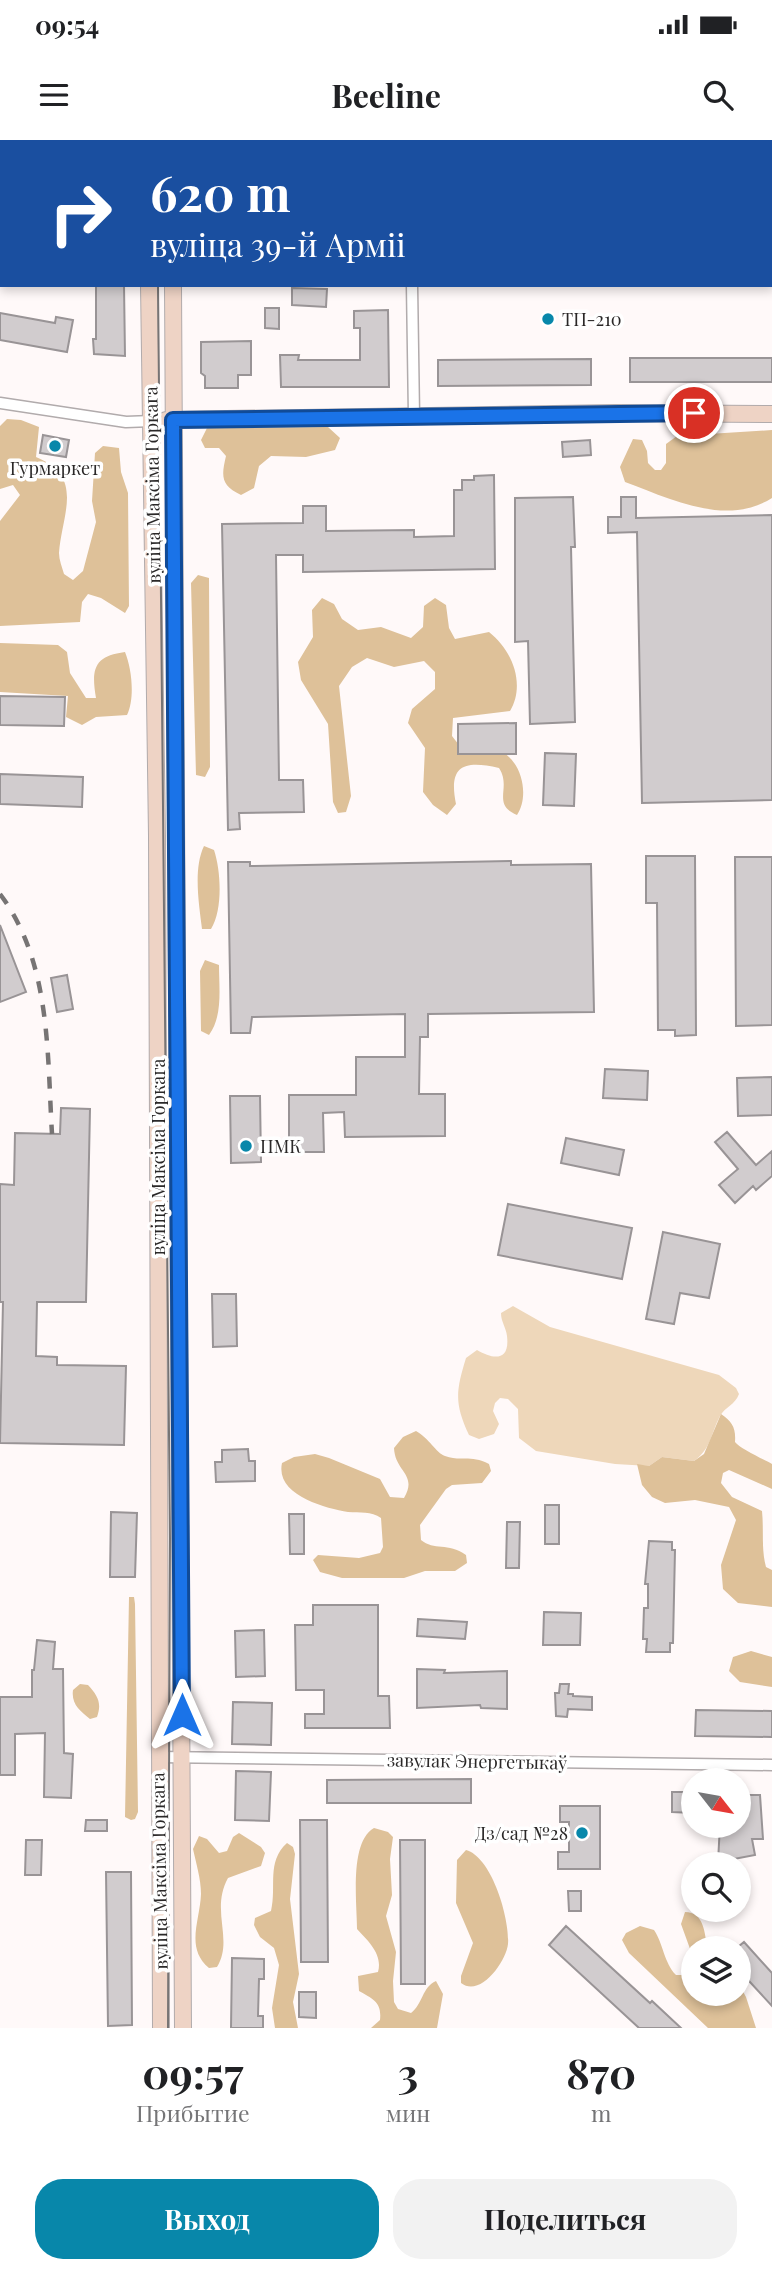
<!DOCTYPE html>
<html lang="ru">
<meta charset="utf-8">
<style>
body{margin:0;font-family:"Playfair Display",serif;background:#f2f2f2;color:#202124;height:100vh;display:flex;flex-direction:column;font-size:26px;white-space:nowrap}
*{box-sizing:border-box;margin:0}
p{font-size:23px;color:#757577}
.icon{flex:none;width:38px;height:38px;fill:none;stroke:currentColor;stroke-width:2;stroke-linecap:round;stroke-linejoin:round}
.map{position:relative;height:1888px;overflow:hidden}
.details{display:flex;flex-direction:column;background:#fff;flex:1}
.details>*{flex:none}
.top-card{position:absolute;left:0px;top:0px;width:774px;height:147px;box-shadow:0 4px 10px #0003;background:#1a4fa0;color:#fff;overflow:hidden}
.needle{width:46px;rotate:121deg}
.tools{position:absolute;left:681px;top:1628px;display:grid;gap:14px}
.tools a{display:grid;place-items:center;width:70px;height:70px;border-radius:50%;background:#fff;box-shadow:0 4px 10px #0003;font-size:35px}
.pin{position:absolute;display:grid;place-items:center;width:60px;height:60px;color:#fff;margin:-30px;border:4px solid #fff;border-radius:50%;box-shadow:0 2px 7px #0007}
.me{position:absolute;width:77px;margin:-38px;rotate:0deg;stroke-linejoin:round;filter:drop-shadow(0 0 5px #0008)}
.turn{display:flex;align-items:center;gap:24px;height:147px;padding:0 35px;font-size:32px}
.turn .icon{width:91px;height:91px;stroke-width:2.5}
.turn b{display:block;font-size:49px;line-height:60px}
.eta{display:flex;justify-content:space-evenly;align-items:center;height:119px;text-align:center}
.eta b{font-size:42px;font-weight:700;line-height:49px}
.button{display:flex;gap:14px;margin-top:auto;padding:14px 35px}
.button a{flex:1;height:80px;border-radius:28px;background:#0887aa;color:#fff;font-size:28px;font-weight:700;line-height:80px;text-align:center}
.button a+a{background:#f2f2f2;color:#202124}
.status{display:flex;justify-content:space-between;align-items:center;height:49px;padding:0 35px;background:#fff;direction:ltr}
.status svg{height:19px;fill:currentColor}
header{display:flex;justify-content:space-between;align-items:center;height:91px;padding:0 35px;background:#fff;font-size:32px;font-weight:700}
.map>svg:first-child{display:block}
</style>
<div class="status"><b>09:54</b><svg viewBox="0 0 49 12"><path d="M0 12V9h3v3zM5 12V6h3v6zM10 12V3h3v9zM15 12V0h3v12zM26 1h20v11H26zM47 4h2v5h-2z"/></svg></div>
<header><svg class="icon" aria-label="menu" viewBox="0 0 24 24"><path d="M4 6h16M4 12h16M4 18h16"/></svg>Beeline<svg class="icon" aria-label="search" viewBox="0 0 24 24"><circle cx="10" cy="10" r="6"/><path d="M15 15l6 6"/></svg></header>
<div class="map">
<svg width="772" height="1888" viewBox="0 0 772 1888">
<rect width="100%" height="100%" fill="#fff9f9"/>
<path fill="#eed7ba" d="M513,1166L550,1187L719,1235L736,1248L739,1254C735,1265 725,1267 720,1276C711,1293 711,1309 694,1321L662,1317L649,1326L615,1324L536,1311L519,1298L518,1269L508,1259L500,1258L495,1263L493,1271L499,1284L494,1294L479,1299L469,1295C454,1263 456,1251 466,1218L477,1210C494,1220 510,1221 507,1196C506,1187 501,1182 501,1173Z"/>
<path fill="#dec199" d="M7,279L21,280L39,287L36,317C85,337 62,373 59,413C59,420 62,427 64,434L73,440L83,431L96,382L92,361L95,313L103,306L119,308L121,332L128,353L129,466L125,473L101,458L88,454L82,462L80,482L0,486V381L20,355L13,345L0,349V286Z
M328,287L340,298L335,310L306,317L271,316L259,326L254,348L241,355C221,345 221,337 226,316L219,308H205L201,300L207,288Z
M772,290V358C726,387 671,359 625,342L620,327L633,299L642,300L647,311L648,323L655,330H661L666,323V304L677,296Z
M198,435L209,438L210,627L205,637L196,635L191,443Z
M322,458L334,464L342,479L358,490L381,487L411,498L423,487L424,466L435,458L446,465L449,488L455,499L489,492C512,510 526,544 510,571L453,578L452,596L459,605C471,607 487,606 498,610C522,619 530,656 517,675C491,664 512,648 499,628C464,620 448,625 456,664L447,675L433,665L423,652L425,608L408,583L412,569L435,549V532L424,521L394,527L367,518L352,527L339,546L351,656L346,672L338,673L333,662L328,584L301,540L298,522L313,497L312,470Z
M0,503L58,505L67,512L70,533L86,558H96C91,529 94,516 125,512C132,529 135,559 127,575L96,577L82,585L66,577L68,556L0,552Z
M204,706L214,710C221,731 223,770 211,789H202C199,764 193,729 204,706Z
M205,820L219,825C219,848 223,876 209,895L201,891L200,831Z
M721,1274C732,1282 736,1287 735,1302C739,1308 763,1319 772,1324V1349L729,1330L723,1333L721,1343L732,1357L762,1371C764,1390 761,1408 766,1427L772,1430V1467L738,1463L723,1449L721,1425L736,1380L729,1367L695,1360L665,1363L652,1357L642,1345L637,1324L649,1326L662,1317L694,1321L704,1314Z
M416,1291C429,1298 436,1313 445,1316C460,1322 470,1314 489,1324L491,1331L482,1343L452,1345L446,1349L420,1385L421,1400C434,1411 448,1402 466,1415L467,1423L455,1431H425L404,1438H342L320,1432L313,1420L318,1415L359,1418L380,1413L383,1407L381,1378C371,1371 360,1373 348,1372C325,1368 275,1355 282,1323L294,1317L315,1314L329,1318L380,1339L390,1357L404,1358C418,1334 395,1332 394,1308L403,1297Z
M129,1457H134L135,1464L138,1672L135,1679L131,1680L125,1677Z
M751,1511L772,1517V1547L740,1542L729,1531L733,1517Z
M80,1544L88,1545C98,1556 102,1563 97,1577L90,1579C80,1571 71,1564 73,1550Z
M374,1688L388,1692L393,1697L390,1719L392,1755L386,1776L396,1812L393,1841L394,1862L398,1869L411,1873C423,1864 422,1847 436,1841L443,1854L437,1888H371L380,1880C382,1862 373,1859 359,1851L358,1836L378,1832C383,1814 368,1801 357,1789C357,1763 349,1702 374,1688Z
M239,1693L261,1707L265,1713L261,1726L228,1738C210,1771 234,1799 217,1827L209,1828C185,1808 200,1781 201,1754C201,1739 196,1723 193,1709L199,1696L207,1699L219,1713L227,1711L233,1697Z
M287,1703L293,1707L295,1714L290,1759L299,1834L293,1862L298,1888H275L272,1868L279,1825L274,1808L260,1797L254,1785L255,1778L271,1771C277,1746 266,1722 287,1703Z
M466,1710C492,1717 510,1779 508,1804C506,1822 480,1858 461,1843V1836L473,1803L456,1763L457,1720Z
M685,1772C704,1772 705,1793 707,1808H693V1817L681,1784Z
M640,1786L654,1790C663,1803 664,1823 676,1835H683L693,1825V1853H738L739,1844L746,1857L756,1888H708L629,1813L622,1800L626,1793Z"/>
<path fill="#d1ccce" stroke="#999496" stroke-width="2" d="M96,145H124L125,216L94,214L93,199H96Z
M292,148L327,149L326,167L292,165Z
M265,168H279V189L265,188Z
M388,170L389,247H281L280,215H299L298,220H360V188H354V171Z
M0,173L55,183L56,177L73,180L67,212L0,200Z
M251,201V235H238V248H205V236L201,233V202Z
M630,218H772V242H630Z
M591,219V245L438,246V220Z
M43,295L69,300L66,317L40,313Z
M590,300L591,315L563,317L562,302Z
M494,335L495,429L303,432V415H276L279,640H303L304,672L239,673L240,689L228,690L222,384L303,383V366H326V391L414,390V397L454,396V350H462V340H474V336Z
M573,357L575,407H571L575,582L530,584L528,501L515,502V358Z
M621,357H636V378L772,375V660L642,663L637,392L608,393V377H621Z
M0,556L65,557L64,586L0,585Z
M516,583V614H458V584Z
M545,613L576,614L574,666L543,665Z
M0,634L83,637L82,667L0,664Z
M646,716H695L696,895L675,896V890H658L657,763H646Z
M735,717H772V885L736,886Z
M511,721V725L591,724L594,872L428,874V897H420L419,954H445V996L345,997L344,972L323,973L324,1012H289V955H356V917H405V874L252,877L250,893H231L228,722H250V726Z
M0,785L26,852L0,862Z
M67,835L73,869L57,872L51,838Z
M605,929L648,931L647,960L603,958Z
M772,937V975L738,976L737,938Z
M230,956H260L261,1022L231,1023Z
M61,968L90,969L86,1162H37L36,1216L57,1217V1225L126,1226L124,1305L0,1303L3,1162H0V1044L14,1045L15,993L60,994Z
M727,992L756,1025L772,1011V1036L756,1050L753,1046L735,1063L719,1045L738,1029L715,1002Z
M566,998L624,1010L619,1035L561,1023Z
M508,1064L632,1088L622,1139L498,1115Z
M663,1092L720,1104L709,1158L680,1153L674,1184L646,1179Z
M212,1154H236L237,1206L213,1207Z
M248,1309L249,1321H255V1341L216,1342L215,1322H222V1310Z
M545,1365H559V1404H545Z
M111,1372L137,1373L135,1437H110Z
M289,1374H304V1414H290Z
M507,1382H520L519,1428H506Z
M649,1401L672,1402V1410H675L673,1503H670V1512H646L647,1499H643L644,1468H648V1444H645Z
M313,1465H378V1556H389L390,1588H305V1574H324V1550H296L295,1485H313Z
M544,1472L581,1473L580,1505H543Z
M418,1479L467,1482L465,1499L417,1496Z
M264,1490L265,1536L236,1537L235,1491Z
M37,1500L55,1502L53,1529H63L64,1613L73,1614L71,1658L44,1657L45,1593L15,1594V1635H0V1557H32V1530H34Z
M417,1529L445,1530L444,1533L507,1531V1569L481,1568L480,1565L417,1568Z
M560,1544H569L568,1554H573V1556L592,1557V1570L568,1569L567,1577L556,1576L555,1553H559Z
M233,1562L272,1563L271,1605L232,1604Z
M696,1570L772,1571V1597L695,1596Z
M236,1631L271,1632L269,1681L235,1680Z
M471,1639V1663H327V1640Z
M672,1652H693V1673L672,1672Z
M738,1655H760L763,1699H752L755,1715L718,1722L720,1685H738Z
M560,1666H600V1729H558V1712H569V1682H560Z
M86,1680H107V1691H85Z
M300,1680H327L328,1822H301Z
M26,1700H42L41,1735H25Z
M400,1700H425V1844H401Z
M106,1732H131L132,1885L108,1886Z
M568,1751H581V1771H569Z
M566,1786L650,1863L652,1861L681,1888H639L549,1805Z
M744,1802L772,1833V1866L738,1829V1807Z
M232,1818L264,1819V1839H259L258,1876H263V1888H231Z
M299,1852H316V1878L299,1877Z"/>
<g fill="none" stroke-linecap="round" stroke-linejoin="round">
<g stroke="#b1abac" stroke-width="13">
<path id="street" d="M410,0V2
M412,145L414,276
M0,263L126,282L152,281
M158,1617L772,1625"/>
</g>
<g stroke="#b1abac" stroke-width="18">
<path id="secondary" d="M147,0V2
M173,0V2
M149,145L157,696L161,1888
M173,145L183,1888
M166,280L616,273L772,274"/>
</g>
<use href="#street" stroke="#fff" stroke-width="10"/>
<use href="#secondary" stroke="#eed3c5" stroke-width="16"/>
<path stroke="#777474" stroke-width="2" d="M157,0V2
M158,145L170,1398L168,1888"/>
<path stroke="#777474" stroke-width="4.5" stroke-dasharray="12 12" stroke-linecap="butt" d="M0,754C51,822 47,912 52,994"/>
</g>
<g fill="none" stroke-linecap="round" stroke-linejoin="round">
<g stroke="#114b97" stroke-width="18">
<path id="route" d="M182,1575L173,280L694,273"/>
</g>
<use href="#route" stroke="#1a73e8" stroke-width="12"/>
</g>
<g fill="#0887aa" stroke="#fff" stroke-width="2.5">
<circle cx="548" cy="179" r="7"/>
<circle cx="55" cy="306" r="7"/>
<circle cx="246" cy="1006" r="7"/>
<circle cx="582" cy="1693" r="7"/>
</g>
<g text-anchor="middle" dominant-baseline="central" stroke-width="7" stroke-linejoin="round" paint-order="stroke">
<g font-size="18" fill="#2a2828" stroke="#fff" text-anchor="start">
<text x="562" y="179">ТП-210</text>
<text x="55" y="328" text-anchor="middle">Гурмаркет</text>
<text x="260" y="1006">ПМК</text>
<text x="568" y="1693" text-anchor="end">Дз/сад №28</text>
</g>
<g font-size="18" fill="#2a2828" stroke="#fff">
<text transform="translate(152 345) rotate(-91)">вуліца Максіма Горкага</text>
<text transform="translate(158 1017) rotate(-90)">вуліца Максіма Горкага</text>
<text transform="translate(477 1621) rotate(1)">завулак Энергетыкаў</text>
<text transform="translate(159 1731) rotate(-91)">вуліца Максіма Горкага</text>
</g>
</g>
</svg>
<div class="tools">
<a><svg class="needle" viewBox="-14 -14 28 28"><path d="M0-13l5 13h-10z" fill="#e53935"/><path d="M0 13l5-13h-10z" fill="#757577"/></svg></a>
<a><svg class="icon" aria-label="search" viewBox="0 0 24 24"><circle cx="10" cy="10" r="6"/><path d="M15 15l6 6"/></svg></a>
<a><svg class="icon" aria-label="layers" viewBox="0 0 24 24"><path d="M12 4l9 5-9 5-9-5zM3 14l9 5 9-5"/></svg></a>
</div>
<div class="pin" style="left:694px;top:273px;background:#d93025"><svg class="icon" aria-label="arrive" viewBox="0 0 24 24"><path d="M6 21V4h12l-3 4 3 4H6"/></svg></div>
<svg class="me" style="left:182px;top:1575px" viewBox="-20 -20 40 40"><path d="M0-17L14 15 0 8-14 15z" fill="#1a73e8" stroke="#fff" stroke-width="4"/></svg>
<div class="top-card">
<div class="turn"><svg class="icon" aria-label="right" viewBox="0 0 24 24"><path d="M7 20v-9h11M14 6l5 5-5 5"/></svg><div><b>620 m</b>вуліца 39-й Арміі</div></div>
</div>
</div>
<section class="details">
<div class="eta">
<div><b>09:57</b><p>Прибытие</p></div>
<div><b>3</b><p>мин</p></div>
<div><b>870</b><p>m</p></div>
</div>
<div class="button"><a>Выход</a><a>Поделиться</a></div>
</section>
